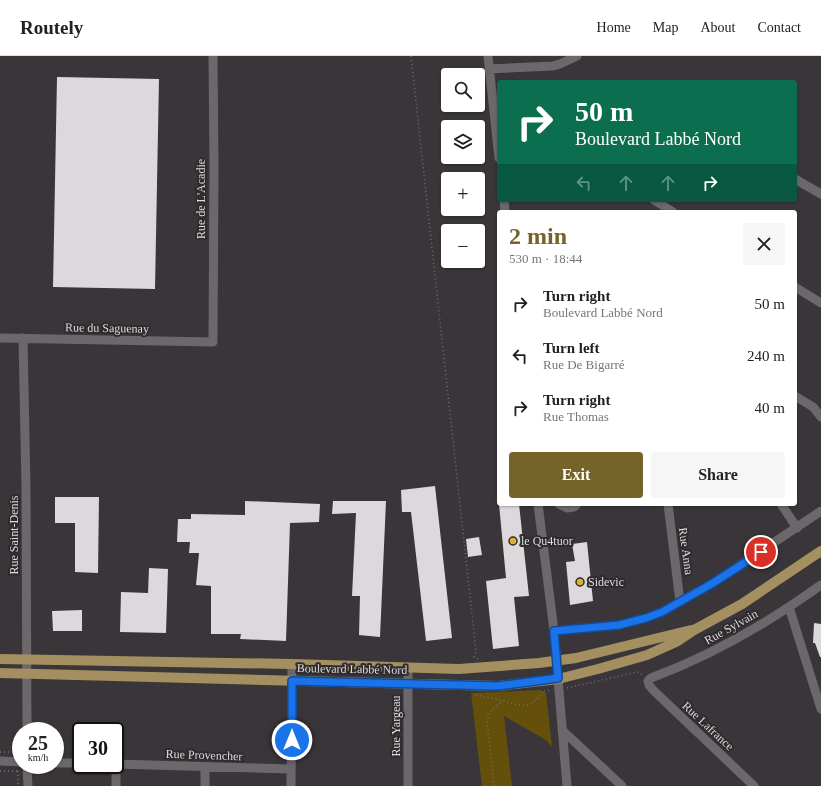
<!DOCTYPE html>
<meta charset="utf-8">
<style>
body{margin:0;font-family:"Times New Roman",serif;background:#f6f6f6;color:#222;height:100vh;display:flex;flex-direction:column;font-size:15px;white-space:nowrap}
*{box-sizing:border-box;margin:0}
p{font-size:13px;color:#767676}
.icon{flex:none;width:22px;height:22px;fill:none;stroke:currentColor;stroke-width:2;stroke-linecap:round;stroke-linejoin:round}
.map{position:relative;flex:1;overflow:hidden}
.details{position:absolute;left:497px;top:154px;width:300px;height:296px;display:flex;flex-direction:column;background:#fff;border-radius:4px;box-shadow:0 1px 3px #0004}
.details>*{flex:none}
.top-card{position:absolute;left:497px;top:24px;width:300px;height:122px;border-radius:4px;box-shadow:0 1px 3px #0004;background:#0b6e4f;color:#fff;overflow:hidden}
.tools{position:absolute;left:441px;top:12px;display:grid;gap:8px}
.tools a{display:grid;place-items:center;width:44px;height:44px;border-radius:4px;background:#fff;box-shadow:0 1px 3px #0004;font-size:20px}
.speed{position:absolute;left:12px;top:666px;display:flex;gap:8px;font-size:20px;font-weight:700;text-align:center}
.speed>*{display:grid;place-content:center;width:52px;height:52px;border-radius:50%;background:#fff;box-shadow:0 1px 3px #0004;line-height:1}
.speed small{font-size:10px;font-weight:400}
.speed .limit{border:2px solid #111;border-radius:6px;background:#fff;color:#111}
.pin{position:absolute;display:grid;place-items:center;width:34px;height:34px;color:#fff;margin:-17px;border:2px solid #fff;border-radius:50%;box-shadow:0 1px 4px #0007}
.me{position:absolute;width:44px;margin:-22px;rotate:0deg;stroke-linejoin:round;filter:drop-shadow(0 0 3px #0008)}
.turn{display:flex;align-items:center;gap:14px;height:84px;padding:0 12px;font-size:18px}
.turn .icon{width:52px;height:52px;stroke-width:2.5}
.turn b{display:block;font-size:28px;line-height:34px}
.lanes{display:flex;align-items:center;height:38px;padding:0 12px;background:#0003;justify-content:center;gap:20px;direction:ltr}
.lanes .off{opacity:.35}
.round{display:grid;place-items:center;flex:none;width:42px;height:42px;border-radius:4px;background:#f6f6f6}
.head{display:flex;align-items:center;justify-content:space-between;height:68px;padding:0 12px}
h1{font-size:24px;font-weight:800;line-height:30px;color:#75632a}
.action{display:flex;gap:8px;margin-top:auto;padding:8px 12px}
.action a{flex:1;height:46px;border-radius:4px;background:#75632a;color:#fff;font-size:16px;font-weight:800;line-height:46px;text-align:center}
.action a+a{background:#f6f6f6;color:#222}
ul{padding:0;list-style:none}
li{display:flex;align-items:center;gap:12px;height:52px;padding:0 12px}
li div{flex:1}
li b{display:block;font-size:15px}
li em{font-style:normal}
header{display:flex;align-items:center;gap:24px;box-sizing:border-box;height:56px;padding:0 20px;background:#fff;border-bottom:1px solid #e0e0e0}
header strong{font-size:19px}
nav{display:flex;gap:22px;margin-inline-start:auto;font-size:14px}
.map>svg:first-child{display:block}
</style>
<header>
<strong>Routely</strong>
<nav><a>Home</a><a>Map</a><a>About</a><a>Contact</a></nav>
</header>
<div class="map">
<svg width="821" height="730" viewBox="0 0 821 730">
<rect width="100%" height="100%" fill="#393539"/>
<path fill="#64500b" d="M540,634L546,637L552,691L546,684L504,660L512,730H482L471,637Z"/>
<path fill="#dcd8dc" d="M57,21L159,23L155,233L53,231Z
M435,430L452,582L426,585L411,456H402L401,434Z
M55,441H99L98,517L75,516V467H55Z
M245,445L320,448L319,466L290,467L286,585L240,583L241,578H211V530L196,529L199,497H189L190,486H177L178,463H191V458L245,459Z
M333,445H386L380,581L359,579L360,540H352L356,457L332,458Z
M499,448H519L529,540L514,541L519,590L493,593L486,525L506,522Z
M479,481L482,499L468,501L466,483Z
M587,486L593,545L570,549L566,506L575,505L572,488Z
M149,512L168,513L166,577L120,576L121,536L148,537Z
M82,554V575H53L52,555Z
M814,567L821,568V601H820L815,587H813Z"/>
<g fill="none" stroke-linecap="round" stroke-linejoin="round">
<path stroke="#737073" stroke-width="1.5" stroke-dasharray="1 3" stroke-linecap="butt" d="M411,0L476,595L474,601L478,603
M567,632L637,616L643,619
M544,635L552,634
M476,639L504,645
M0,696H17L18,697
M0,715H18L19,714
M18,715V730
M494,730L487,665C489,654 495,651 504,645C523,651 531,653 544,634"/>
<path stroke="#6c676b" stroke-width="9" d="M488,0L499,102
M489,13L553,10L560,8L577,0
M795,123L821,138
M504,144L505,156
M654,144L673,156
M795,231L821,247
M0,282L213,286L214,111L213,0
M23,282L26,432L27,675
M795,340L813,351L821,361
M538,448L554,575L567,730
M559,448L567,452L574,451L577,448
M668,448L680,546
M781,448L797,472
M789,551L821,653
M554,575L619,569L646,562L662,556L713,527L821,455
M562,674L622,730
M0,705L21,706
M55,707H81
M115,708L291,713
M116,708V730
M27,709L28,730
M205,711V730
M291,730L292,608
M408,730V611
M754,730L653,634L649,629L648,625L651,622C713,599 768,567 821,529"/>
<path stroke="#a38f5f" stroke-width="10" d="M0,603L292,608L459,613L539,607L576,602L691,574
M0,617L498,630L558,623L598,613L647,599L676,586L694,574L742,548L821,495"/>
</g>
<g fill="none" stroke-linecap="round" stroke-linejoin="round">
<g stroke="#114b97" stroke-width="10">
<path id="route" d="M292,684V625L498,630L558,622L554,575L619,569L646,562L662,556L713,527L761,496"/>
</g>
<use href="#route" stroke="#1a73e8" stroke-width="7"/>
</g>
<g fill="#dab333" stroke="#2f2b2e" stroke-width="1.5">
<circle cx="513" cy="485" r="4"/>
<circle cx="580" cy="526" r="4"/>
</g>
<g text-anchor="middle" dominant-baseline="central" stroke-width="4" stroke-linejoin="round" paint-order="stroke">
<g font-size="12" fill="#dddbdd" stroke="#2f2b2e">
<text transform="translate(201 143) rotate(-90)">Rue de L'Acadie</text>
<text transform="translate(107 272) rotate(1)">Rue du Saguenay</text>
<text transform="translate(14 479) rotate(-90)">Rue Saint-Denis</text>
<text transform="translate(686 495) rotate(82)">Rue Anna</text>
<text transform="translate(731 571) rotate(-29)">Rue Sylvain</text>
<text transform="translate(352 613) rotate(1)">Boulevard Labbé Nord</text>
<text transform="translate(396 670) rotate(-90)">Rue Yargeau</text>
<text transform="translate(708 670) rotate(43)">Rue Lafrance</text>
<text transform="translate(204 699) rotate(2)">Rue Provencher</text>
</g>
<g font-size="12" fill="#dddbdd" stroke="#2f2b2e" text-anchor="start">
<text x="521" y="485">le Qu4tuor</text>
<text x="588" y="526">Sidevic</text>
</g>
</g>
</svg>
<div class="tools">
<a><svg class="icon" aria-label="search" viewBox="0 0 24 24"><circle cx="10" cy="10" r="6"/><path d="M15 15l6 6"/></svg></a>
<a><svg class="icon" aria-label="layers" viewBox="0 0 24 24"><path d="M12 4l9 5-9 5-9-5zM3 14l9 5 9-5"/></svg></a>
<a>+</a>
<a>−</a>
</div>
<div class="speed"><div>25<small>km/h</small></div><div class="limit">30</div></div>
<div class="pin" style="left:761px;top:496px;background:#d93025"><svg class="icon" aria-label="arrive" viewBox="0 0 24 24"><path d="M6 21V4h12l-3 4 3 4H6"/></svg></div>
<svg class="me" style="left:292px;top:684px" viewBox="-20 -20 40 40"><circle r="17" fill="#1a73e8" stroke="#fff" stroke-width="3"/><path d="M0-11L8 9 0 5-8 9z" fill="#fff"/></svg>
<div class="top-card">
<div class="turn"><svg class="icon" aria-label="right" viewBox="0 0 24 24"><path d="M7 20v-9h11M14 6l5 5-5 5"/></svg><div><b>50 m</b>Boulevard Labbé Nord</div></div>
<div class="lanes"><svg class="icon off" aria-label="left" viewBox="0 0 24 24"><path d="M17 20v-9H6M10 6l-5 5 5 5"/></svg><svg class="icon off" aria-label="ahead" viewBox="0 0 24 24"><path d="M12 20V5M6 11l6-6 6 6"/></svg><svg class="icon off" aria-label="ahead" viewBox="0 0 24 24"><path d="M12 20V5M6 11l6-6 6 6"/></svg><svg class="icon" aria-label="right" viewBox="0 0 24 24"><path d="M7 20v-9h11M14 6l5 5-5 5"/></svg></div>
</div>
<section class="details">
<div class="head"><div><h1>2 min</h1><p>530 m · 18:44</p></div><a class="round"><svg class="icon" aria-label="close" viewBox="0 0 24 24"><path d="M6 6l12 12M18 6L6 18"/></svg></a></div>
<ul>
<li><svg class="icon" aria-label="right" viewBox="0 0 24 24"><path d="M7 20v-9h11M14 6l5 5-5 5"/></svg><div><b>Turn right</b><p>Boulevard Labbé Nord</p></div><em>50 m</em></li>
<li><svg class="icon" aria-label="left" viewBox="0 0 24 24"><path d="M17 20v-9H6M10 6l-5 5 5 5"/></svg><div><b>Turn left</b><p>Rue De Bigarré</p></div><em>240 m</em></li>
<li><svg class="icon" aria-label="right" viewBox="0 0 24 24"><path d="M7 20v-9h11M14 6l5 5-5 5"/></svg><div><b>Turn right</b><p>Rue Thomas</p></div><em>40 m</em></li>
</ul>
<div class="action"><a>Exit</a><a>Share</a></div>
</section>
</div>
